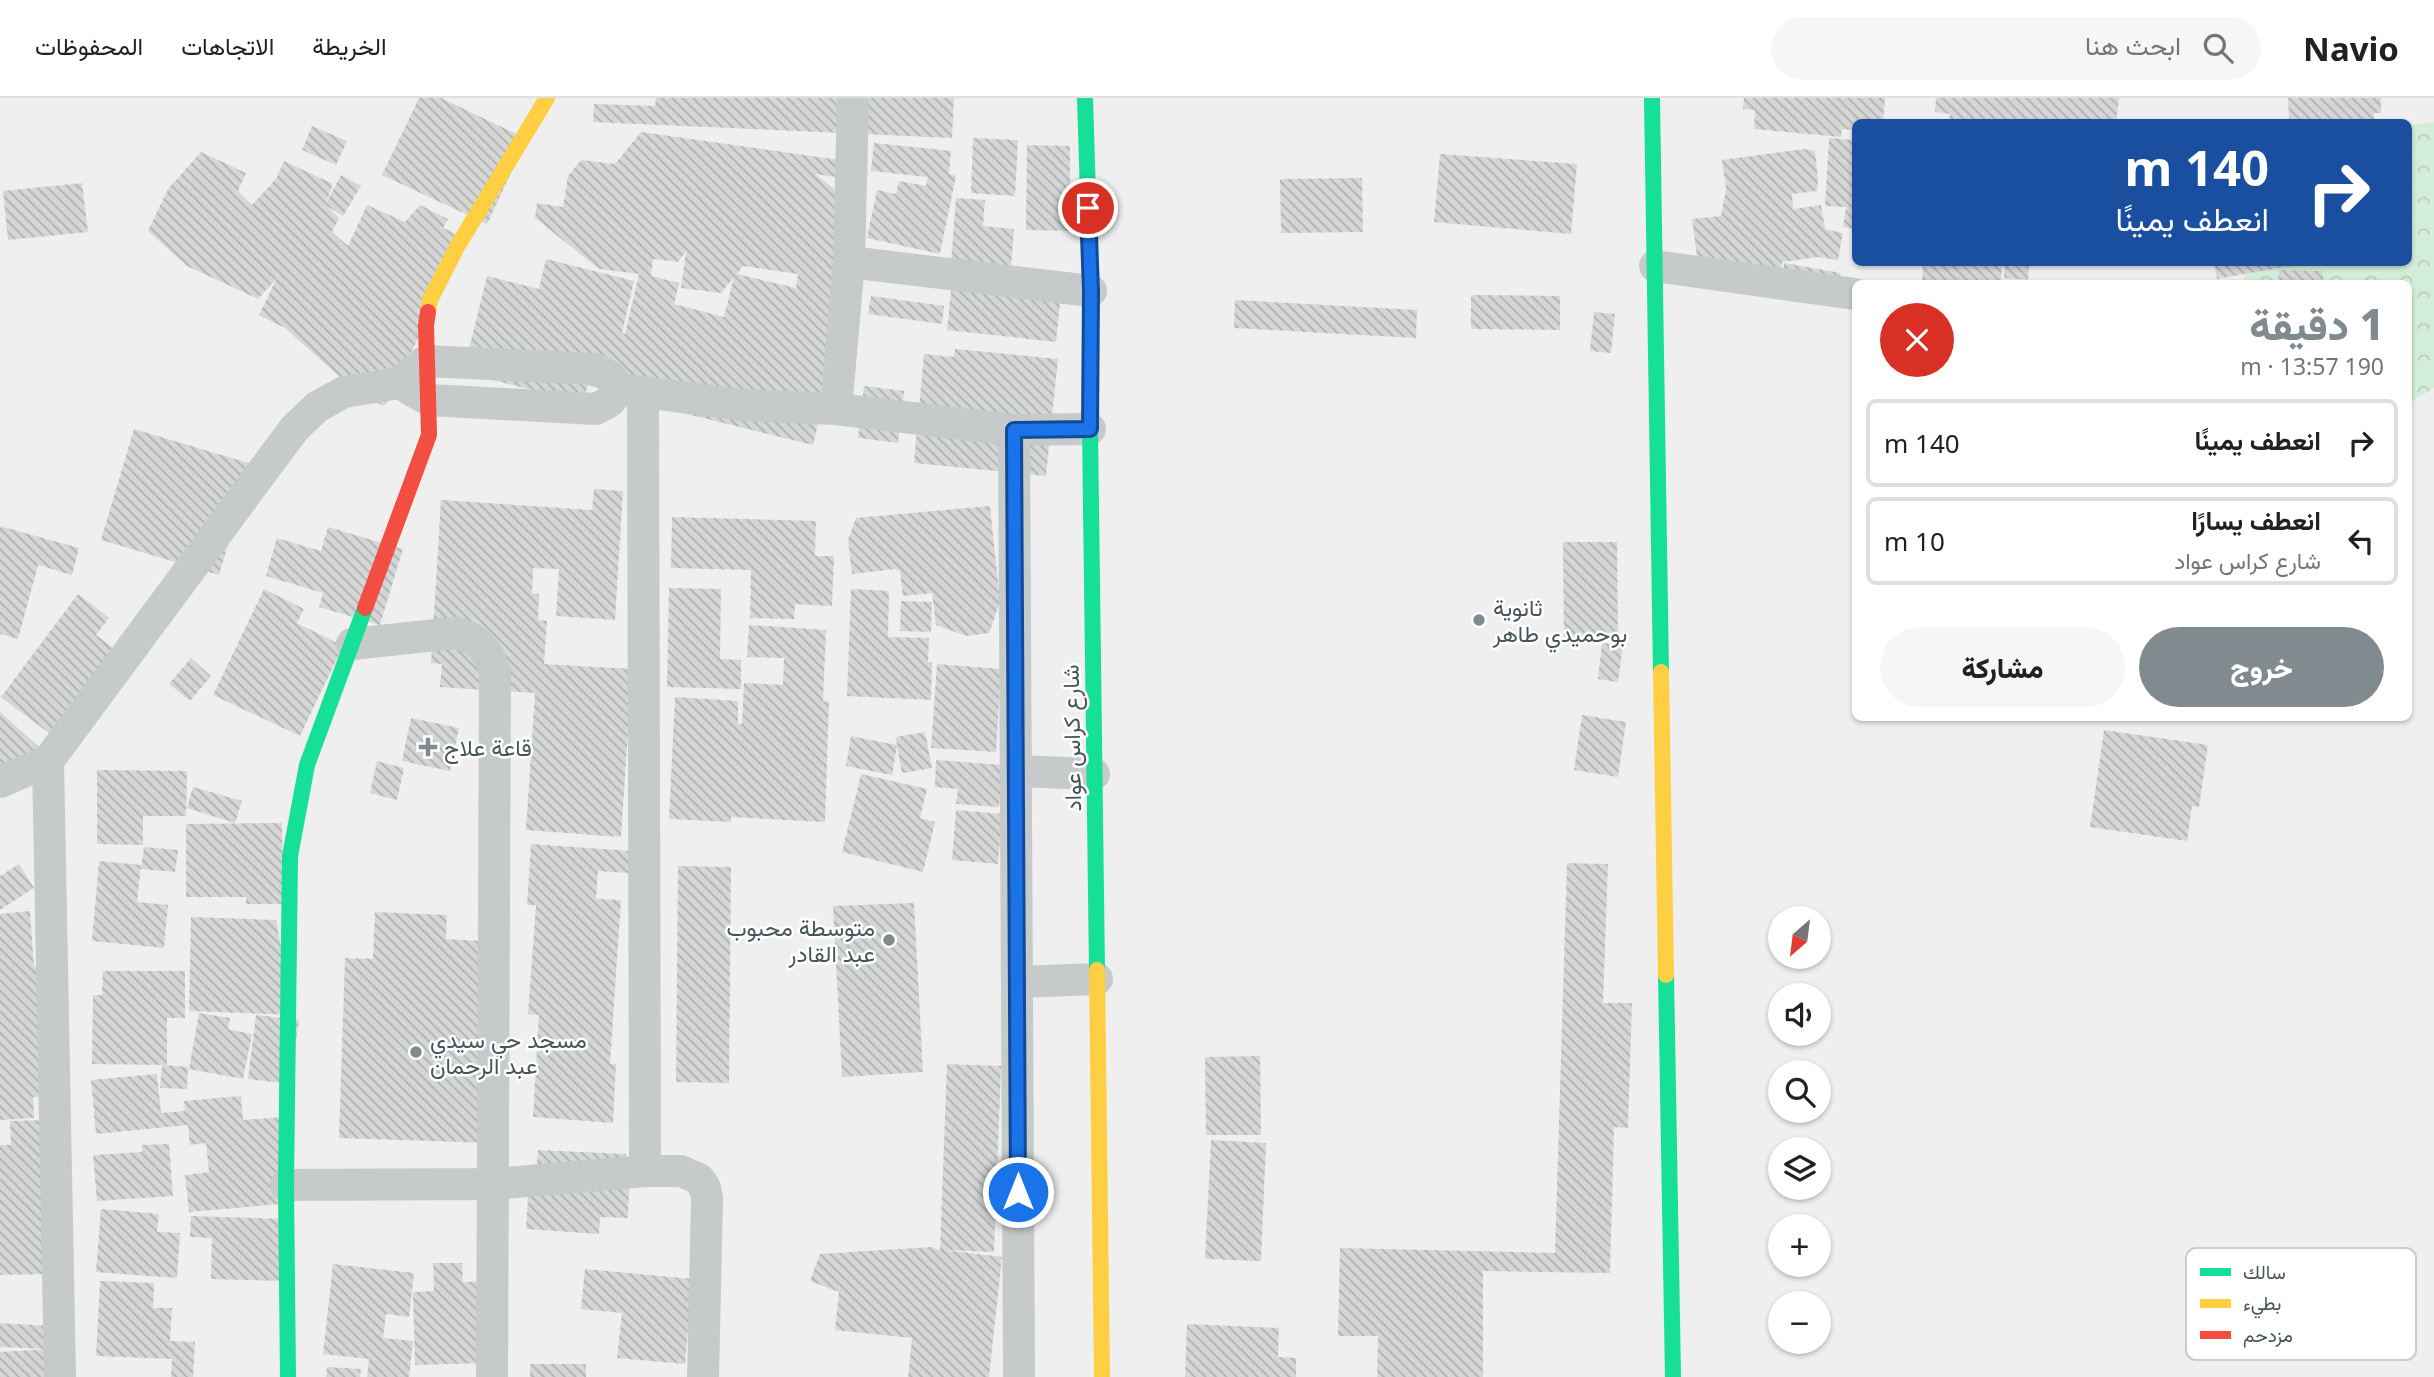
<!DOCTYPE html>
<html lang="ar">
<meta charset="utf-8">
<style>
body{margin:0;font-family:"Noto Sans",Vazirmatn,sans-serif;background:#f6f6f6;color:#202124;direction:rtl;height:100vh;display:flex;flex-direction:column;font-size:26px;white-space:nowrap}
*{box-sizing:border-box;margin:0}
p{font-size:23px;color:#757577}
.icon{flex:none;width:38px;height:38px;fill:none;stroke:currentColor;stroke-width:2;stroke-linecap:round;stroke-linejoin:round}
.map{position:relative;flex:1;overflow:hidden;direction:ltr}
.details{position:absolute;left:1852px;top:182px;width:560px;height:441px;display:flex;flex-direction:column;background:#fff;border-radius:10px;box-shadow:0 2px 5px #0004;direction:rtl}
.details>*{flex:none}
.banner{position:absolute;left:1852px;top:21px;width:560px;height:147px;border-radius:10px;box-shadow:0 2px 5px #0004;direction:rtl;background:#1a4fa0;color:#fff;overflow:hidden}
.needle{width:46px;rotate:208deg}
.controls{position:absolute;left:1768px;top:808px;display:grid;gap:14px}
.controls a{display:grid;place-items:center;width:63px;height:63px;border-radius:50%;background:#fff;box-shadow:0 2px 5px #0004;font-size:35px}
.pin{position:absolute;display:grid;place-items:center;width:60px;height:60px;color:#fff;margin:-30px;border:4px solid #fff;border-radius:50%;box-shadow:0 2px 7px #0007}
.me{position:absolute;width:77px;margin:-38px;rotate:0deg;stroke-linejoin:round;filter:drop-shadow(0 0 5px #0008)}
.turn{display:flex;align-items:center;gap:24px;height:147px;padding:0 28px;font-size:32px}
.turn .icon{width:91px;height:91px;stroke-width:2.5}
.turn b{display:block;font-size:49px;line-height:60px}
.round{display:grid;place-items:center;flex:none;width:74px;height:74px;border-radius:37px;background:#f6f6f6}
.headline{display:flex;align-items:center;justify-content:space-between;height:119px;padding:0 28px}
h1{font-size:42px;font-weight:800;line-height:52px;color:#818b8f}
.cta{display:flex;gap:14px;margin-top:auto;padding:14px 28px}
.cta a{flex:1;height:80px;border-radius:42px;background:#818b8f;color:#fff;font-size:28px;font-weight:800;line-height:80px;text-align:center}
.cta a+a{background:#f6f6f6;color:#202124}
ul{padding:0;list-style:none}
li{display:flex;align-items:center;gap:21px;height:88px;margin:0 14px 10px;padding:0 14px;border:4px solid #e0e0e0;border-radius:10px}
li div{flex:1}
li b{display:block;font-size:26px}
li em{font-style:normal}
header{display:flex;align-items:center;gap:42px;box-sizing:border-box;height:98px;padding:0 35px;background:#fff;border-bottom:2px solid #e0e0e0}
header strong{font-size:33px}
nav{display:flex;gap:38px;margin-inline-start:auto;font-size:24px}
.search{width:490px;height:63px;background:#f6f6f6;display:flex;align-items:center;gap:18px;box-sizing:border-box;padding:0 24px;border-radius:38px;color:#757577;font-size:26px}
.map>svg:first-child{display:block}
</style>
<header>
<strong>Navio</strong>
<div class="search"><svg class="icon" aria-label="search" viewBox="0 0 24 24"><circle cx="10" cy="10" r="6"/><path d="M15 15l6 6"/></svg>ابحث هنا</div>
<nav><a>الخريطة</a><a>الاتجاهات</a><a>المحفوظات</a></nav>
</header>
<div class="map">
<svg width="2434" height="1279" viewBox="0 0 2434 1279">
<defs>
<pattern id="forest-crowns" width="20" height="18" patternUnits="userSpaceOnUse" patternTransform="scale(1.75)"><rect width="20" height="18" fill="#d3eed8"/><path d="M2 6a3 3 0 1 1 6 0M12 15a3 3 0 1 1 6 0" fill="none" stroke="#b6cebc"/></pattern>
<pattern id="building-back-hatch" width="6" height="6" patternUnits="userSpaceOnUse" patternTransform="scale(1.75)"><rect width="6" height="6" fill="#d5d7d7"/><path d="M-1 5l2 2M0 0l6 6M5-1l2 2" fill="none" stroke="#afb1b1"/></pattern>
</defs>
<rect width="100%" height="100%" fill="#efefef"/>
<path fill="url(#forest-crowns)" d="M2434,24V290L2408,306V186H2243L2246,172L2264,165L2408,164V28Z"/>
<path fill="url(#building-back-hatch)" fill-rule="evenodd" d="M419,0H441L527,41L487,126L382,77Z
M656,0H954L952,40L593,24L594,6L655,8Z
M1744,0H1885L1883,24H1855V32L1842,31L1841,39L1754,31L1755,12L1743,11Z
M1936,0H2119L2116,24L1949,23L1950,16L1935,14Z
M2288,0H2381V15H2374V24H2289Z
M312,28L347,43L336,67L302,52Z
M641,34L847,63L844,80L815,76L846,100L868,72L854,177L813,347L621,300L622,295L588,287L583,304L463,275L487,178L539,191L546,161L634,183L622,235L625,236L639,176L599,171L535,120L537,105L563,109L568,78L581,62L615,66ZM686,153L681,190L721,195L734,179L724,219L674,206L679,185L651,178L653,161L678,164ZM743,168L798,176L796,190L737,176Z
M973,40L1018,42L1015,98L971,95Z
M1829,40L1855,42V131L1843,129L1846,109L1825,108Z
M874,45L951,53L949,76L956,78L940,156L867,140L877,92L896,96L899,83L926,88L928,79L871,73Z
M1027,47L1070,48V133L1026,132Z
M1804,51L1815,53L1818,81L1817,93L1792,96L1793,111L1821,107L1825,131L1843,135L1838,162L1818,159L1782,164L1776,200L1701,188L1692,121L1721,118L1726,91L1722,62Z
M201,54L246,75L238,93L252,107L276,81L284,63L333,86L325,107L341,77L361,88L343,118L326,108L339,120L332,134L348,148L367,107L405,124L420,107L448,121L443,130L465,140L389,302L384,308L359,296L285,230L259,217L277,180L258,201L187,168L148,133L168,91Z
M1440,56L1577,66L1571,136L1434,124Z
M1362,80L1363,134L1281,135L1280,81Z
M82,85L88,134L8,142L3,93Z
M956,100L985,102L983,128L1014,131L1011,170L951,165Z
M1923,164H2002L2001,186H1922Z
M2005,164H2029L2028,182L2004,180Z
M2214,164H2302V166L2217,181Z
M1784,165L1841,175L1838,192L1782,182Z
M2279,172L2323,173V186H2278Z
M953,174L1062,186L1056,244L947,232Z
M1471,197L1560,198V232L1471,231Z
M871,198L944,208L942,226L868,216Z
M1235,202L1417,212L1416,240L1234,230Z
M1594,214L1615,216L1611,255L1590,253Z
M955,251L1058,261L1046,378L914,365L924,256L954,259Z
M864,288L904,293L898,345L858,340Z
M134,331L252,366L219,477L101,442Z
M594,391L623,393L615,522L556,518L559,471L533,470L532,495L539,496L538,522L547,523L544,566L632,571L621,739L526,732L535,595L440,589L442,566L431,565L441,402L592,412Z
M990,408L1000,504L989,535L966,538L936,527L932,495L903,498L900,473L895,471L852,476L848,442L856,420Z
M672,419L816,423L815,458H834L832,508L795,506L794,521L750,520L751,472L671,470Z
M0,428L79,450L72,477L38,467L18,541L0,536Z
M328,429L403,451L380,527L319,509L323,495L266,478L277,440L321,453Z
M1563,444H1617L1618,543H1564Z
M669,490L721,491L720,561L741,562V591L667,589Z
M264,491L304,511L297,525L343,548L300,638L213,597Z
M851,491L889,493L888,539L929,540L928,564H932L931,602L847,598Z
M78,496L109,520L96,537L135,566L70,651L1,599Z
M901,503L932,504L931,534L900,533Z
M749,527L826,532L823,603L829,604L825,724L731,719V724L669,721L675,599L738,603V626H742L744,585L783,587L784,560L747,559Z
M1602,545L1623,547L1618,584L1598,581Z
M191,560L211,578L190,603L169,586Z
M937,566L1001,571L996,654L931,650Z
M0,614L47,656L0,671Z
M1582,617L1626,624L1618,679L1574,672Z
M411,620L459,630L450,673L402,663Z
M2104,632L2208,647L2199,709L2192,708L2187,743L2090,729Z
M925,634L932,670L902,675L897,648L892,677L846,668L851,638L897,647L896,639Z
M936,662L1003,667L999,709L956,706L958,691L935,689Z
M377,663L404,670L397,702L370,695Z
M97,672L187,673L186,718H143V747L97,746Z
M861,676L927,691L920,720L935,724L923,774L842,754Z
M193,689L242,703L235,725L187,710Z
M956,712L1002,716L998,766L952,762Z
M282,725L283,806H246V799H186V726Z
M531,746L630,753L629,775L598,773L596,801L621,802L610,966H616L613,1025L533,1019L539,917L528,916L536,807H527Z
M144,749L178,752L175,774L141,771Z
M99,763L141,767L137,804L168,807L164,850L92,843Z
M1567,765L1608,766L1603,905H1632L1628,1030L1614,1029L1610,1175L1483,1173V1279H1377L1378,1238H1338L1340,1150L1555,1155Z
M19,766L34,790L0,812V778Z
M678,768L731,769L729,985L676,984Z
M914,805L923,974L842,979L833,808Z
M30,813L34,869L46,868L56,997L33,999L34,1020L0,1022V816Z
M375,814L447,817L446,841L480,843L490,1045L339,1040L345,860L373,861Z
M191,819L276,822L294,917L189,913Z
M103,873H185V920H167V967L92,966L93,897H102Z
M199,915L230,920L228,931L252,936L243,981L189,971Z
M256,917L299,922L290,986L248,981Z
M1260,958L1261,1037H1206L1205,959Z
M947,966L1001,968L994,1154L944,1152L1002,1159L989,1279H908L912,1240L835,1232L839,1194L810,1183L820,1156L931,1149L940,1152Z
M162,967L188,969L187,991L160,990Z
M157,976L161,1015L185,1013L184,1003L241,998L243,1022L283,1019L292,1105L189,1114L185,1077L209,1074L206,1045L190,1047L188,1027L96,1036L91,982Z
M53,1022V1176L0,1177V1047H11L10,1023Z
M1211,1042L1266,1045L1261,1163L1205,1161Z
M169,1046L173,1098L97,1103L93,1057L142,1054V1047Z
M538,1052L626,1056L625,1082L536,1077Z
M529,1083L629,1089L628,1120L600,1119L599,1136L526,1131Z
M101,1111L159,1116L157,1134L180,1135L177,1180L96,1174Z
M191,1118L288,1121L285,1183L211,1181L212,1140L190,1139Z
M433,1165H462L463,1184L490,1183L492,1265L415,1267L413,1194L434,1193Z
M333,1166L414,1175L409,1219L386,1216L383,1240L413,1243L409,1279H367L369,1261L323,1256Z
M585,1171L692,1181L685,1266L617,1260L622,1215L581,1211Z
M100,1183L154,1185L153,1210H172L170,1243L195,1244L193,1279H171L172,1261L96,1258Z
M0,1225L49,1228V1251L0,1249Z
M1187,1226L1279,1230L1278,1259L1296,1260V1279H1185Z
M50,1251L52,1279H0V1254Z
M530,1266H586V1279H530Z
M327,1269L361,1271L360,1279H326Z"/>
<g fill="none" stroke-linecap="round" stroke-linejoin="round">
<path stroke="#c6cacb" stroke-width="32" d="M849,164L1091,193
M1655,168L1855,196
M409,291L429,302L596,311L609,304L621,291
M643,294L645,1073
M836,311L849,164L853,0
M1014,332L1019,1279
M352,546L455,535C478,540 488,552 495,574L492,1279
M48,663L60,1279
M1016,673L1094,676
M0,684L48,663L294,331L317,309L344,294L399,285L426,263L596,271L610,279L621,291L742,307L836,311L1014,332L1090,331
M1017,884L1097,881
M286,1087L493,1086L645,1073H681L699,1081L705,1090L707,1100L703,1279"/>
<path stroke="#16e098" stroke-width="16" d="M1085,0L1091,193L1090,331L1097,872
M1652,0L1661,574
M1666,877L1673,1279
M288,1279L286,1087L290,758L307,667L365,510"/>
<path stroke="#ffcf43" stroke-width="16" d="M428,214L430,202L457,149L547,0
M1661,574L1666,877
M1097,872L1102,1279"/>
<path stroke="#f24e42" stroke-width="16" d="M365,510L429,337L426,227L428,214"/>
</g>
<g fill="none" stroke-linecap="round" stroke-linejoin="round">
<g stroke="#114b97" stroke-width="18">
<path id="route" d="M1018,1094L1014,332L1090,331L1091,193L1088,110"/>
</g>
<use href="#route" stroke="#1a73e8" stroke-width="12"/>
</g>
<g fill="#818b8f" stroke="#fff" stroke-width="2.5">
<circle cx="1479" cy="522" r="7"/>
<path d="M424.5 638.5h7v7h7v7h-7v7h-7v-7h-7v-7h7z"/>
<circle cx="889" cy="842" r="7"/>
<circle cx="416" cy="954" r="7"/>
</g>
<g text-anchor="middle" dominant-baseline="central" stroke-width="5" stroke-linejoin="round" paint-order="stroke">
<g font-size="23" fill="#46555b" stroke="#fff" text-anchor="start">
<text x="1493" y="509">ثانوية<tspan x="1493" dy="26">بوحميدي طاهر</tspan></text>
<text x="444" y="649">قاعة علاج</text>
<text x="875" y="829" text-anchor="end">متوسطة محبوب<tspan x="875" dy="26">عبد القادر</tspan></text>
<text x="430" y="941">مسجد حي سيدي<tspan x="430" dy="26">عبد الرحمان</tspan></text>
</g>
<g font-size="23" fill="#46555b" stroke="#fff">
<text transform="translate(1071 640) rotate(-91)">شارع كراس عواد</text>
</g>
</g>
<rect x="2186" y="1150" width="230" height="112" rx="10" fill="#fff" stroke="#c8ccce" stroke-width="2"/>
<rect x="2200" y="1170" width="31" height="8" fill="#16e098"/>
<rect x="2200" y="1201" width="31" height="9" fill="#ffcf43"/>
<rect x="2200" y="1233" width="31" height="8" fill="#f24e42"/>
<g font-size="19" fill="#46555b">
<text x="2243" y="1181">سالك</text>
<text x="2243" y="1212">بطيء</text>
<text x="2243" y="1244">مزدحم</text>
</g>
</svg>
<div class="controls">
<a><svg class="needle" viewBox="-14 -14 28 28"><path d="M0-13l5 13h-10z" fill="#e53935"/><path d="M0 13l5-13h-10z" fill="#757577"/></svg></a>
<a><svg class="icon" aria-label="sound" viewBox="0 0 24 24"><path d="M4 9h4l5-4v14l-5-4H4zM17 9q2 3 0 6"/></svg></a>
<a><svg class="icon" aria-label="search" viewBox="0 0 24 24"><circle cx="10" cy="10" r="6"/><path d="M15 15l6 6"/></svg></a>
<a><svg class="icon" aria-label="layers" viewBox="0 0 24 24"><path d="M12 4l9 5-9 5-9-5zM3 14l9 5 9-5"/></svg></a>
<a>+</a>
<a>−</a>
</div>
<div class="pin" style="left:1088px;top:110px;background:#d93025"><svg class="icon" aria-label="arrive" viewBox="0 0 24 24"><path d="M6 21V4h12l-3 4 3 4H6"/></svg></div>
<svg class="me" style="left:1018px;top:1094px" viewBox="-20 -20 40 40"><circle r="17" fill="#1a73e8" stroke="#fff" stroke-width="3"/><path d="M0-11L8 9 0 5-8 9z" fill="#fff"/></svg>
<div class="banner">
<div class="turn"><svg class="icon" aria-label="right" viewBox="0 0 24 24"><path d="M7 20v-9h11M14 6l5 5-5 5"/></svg><div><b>140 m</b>انعطف يمينًا</div></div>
</div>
<section class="details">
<div class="headline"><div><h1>1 دقيقة</h1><p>190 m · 13:57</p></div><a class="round" style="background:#d93025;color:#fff"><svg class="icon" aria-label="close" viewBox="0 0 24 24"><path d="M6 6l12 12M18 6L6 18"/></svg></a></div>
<ul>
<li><svg class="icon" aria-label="right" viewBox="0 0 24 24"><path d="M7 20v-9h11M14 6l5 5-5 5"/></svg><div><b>انعطف يمينًا</b></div><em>140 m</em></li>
<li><svg class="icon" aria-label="left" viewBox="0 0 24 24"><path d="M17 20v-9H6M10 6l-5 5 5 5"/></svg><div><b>انعطف يسارًا</b><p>شارع كراس عواد</p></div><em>10 m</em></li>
</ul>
<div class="cta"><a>خروج</a><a>مشاركة</a></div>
</section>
</div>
